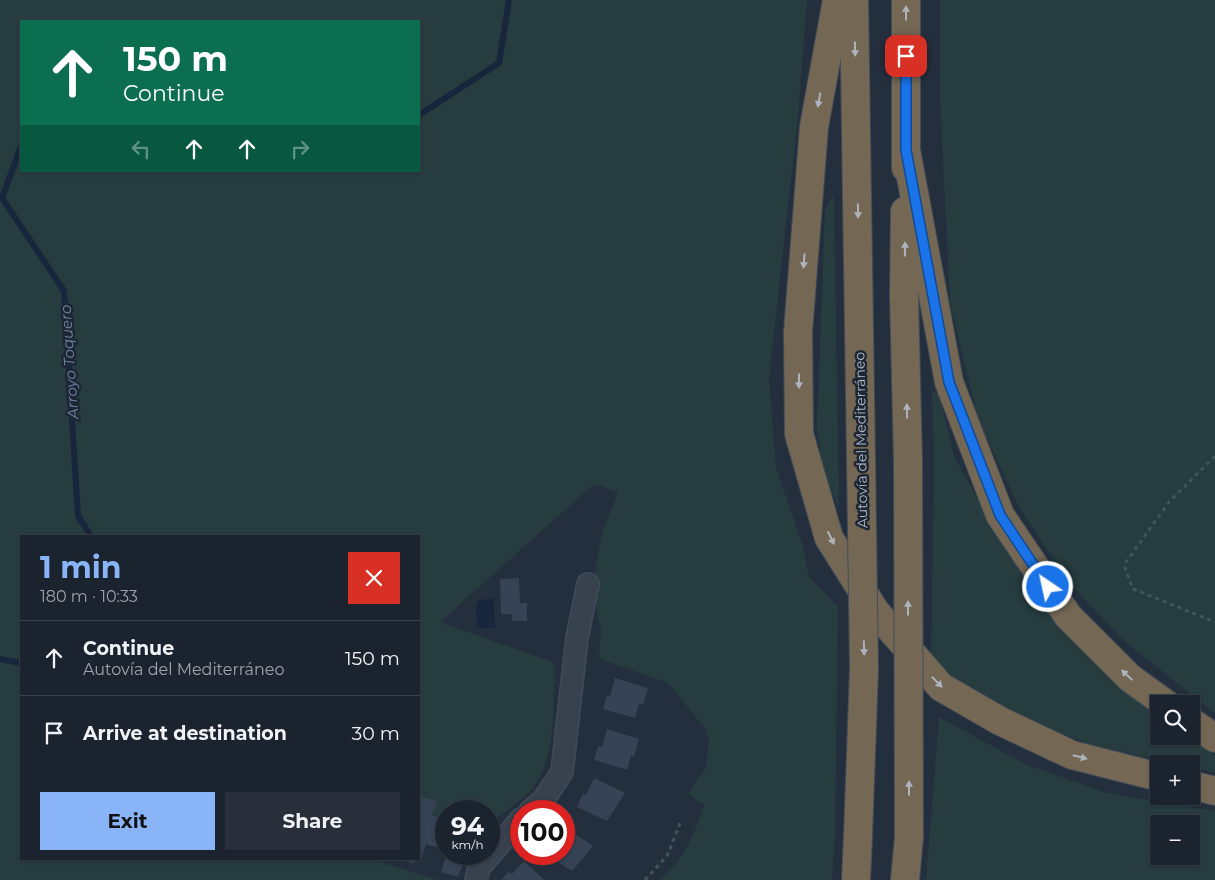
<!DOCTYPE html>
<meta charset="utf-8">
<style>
body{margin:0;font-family:Montserrat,sans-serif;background:#282f3a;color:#f1f3f6;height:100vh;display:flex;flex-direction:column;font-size:19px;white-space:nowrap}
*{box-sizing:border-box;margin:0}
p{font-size:16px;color:#a0a4aa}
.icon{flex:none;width:28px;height:28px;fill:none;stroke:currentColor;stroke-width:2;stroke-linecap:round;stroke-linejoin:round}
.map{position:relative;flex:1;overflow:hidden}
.sheet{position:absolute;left:20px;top:535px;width:400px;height:325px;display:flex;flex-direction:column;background:#1b232e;border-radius:0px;box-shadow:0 1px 4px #0004,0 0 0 1px #39404a}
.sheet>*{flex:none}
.top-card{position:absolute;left:20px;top:20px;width:400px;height:152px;border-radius:0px;box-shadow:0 1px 4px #0004,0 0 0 1px #39404a;background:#0b6e4f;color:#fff;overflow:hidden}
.tools{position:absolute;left:1150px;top:695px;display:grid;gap:10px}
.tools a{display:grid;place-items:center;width:50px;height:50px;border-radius:0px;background:#1b232e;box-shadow:0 1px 4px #0004,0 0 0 1px #39404a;font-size:25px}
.speed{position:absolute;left:435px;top:800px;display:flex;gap:10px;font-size:25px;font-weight:700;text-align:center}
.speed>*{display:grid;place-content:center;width:65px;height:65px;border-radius:50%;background:#1b232e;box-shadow:0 1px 4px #0004,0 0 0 1px #39404a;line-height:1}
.speed small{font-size:12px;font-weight:400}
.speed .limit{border:8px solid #d22;background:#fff;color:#111}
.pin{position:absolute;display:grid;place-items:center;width:42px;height:42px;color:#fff;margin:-21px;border-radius:10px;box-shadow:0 2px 8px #0006}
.me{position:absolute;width:55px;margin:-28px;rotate:326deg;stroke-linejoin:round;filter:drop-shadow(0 0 4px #0008)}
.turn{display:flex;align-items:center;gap:18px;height:105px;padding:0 20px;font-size:22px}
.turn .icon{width:65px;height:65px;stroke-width:2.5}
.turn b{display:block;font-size:35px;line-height:42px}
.lanes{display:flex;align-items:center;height:48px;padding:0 20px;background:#0003;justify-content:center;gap:25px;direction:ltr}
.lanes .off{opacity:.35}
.round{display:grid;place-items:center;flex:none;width:52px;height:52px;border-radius:0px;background:#282f3a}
.summary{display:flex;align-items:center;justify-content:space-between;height:85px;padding:0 20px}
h1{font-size:30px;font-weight:700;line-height:38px;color:#8ab4f8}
.cta{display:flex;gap:10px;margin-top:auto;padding:10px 20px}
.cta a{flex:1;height:58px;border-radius:0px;background:#8ab4f8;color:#111;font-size:20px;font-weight:700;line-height:58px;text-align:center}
.cta a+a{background:#282f3a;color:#f1f3f6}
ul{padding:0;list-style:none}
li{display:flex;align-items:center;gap:15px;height:75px;padding:0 20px;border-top:1px solid #39404a}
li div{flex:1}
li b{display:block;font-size:19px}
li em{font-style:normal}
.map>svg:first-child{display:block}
</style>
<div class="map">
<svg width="1215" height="880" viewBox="0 0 1215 880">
<rect width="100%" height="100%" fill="#242f3e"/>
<path fill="#263c3f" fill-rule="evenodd" d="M0,0H807L798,116L769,379L776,468L802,543L809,577L838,607L835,836L832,880H660C683,860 695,834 704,805L688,794L706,767L709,741L705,728L667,682L599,659L601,627L598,620L594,577L602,534L618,492L594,484L440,622L552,662L555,671C552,711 558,762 528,793C516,805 501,814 489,825V811H446V849L436,846L444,819L432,815L436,801L419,796V536H21V859H371L438,880H0ZM21,21H419V171H21Z
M940,0H1215V713L1124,641L1066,580L1018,505L978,419L950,303L940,98Z
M834,195L839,508L824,475L817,427L825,210Z
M932,393H939L954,456L989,520L1037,597L1091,659L1159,717V736H1184L1215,755V773L1191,767V764H1176L1089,744L1021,719L961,683L931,661L934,460Z
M939,717L1025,764L1107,793L1215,811V880H926ZM1159,824H1191V856H1159Z"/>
<path fill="#17263c" d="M494,599L495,628H477L476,605L479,600Z"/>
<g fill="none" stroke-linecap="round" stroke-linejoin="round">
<path stroke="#17263c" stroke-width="6" d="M419,115L499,63L509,0
M21,146L2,198L64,291L78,516L91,536
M0,659L21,663"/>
</g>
<path fill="#364354" d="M519,578L520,603H527V621H512V614H501L500,579Z
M615,678L648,688L643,705L639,704L635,718L603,709L607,695L610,696Z
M607,729L639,739L634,757L631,756L627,770L594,760L598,746L602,747Z
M594,778L625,793L607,821L577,807L583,793L586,795Z
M419,796L437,801L432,815L444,819L436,847L426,844L421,859L419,858Z
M565,827L593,846L572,871L545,854H564Z
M447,854L466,855L458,877L441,872Z
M398,859H416L415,864Z
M524,861L544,880H501L509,872L512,874Z"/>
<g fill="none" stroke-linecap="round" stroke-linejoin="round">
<g stroke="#414a57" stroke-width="24">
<path id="street" d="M530,811L544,799L562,772L577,638L588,584
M476,880L479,868L521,819"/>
</g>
<g stroke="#434c59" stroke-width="30">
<path id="highway" d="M837,0L814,127L798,332L799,434L829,538L875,611L941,687L1000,721L1072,755L1159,777
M854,0L861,459
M906,150L949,382L1000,515L1068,616L1130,678L1166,704
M906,168V0
M905,211L904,296L908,460
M1191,722L1215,738
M1191,785L1215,791
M856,880L858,836
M905,880L909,837"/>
</g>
<path stroke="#3f5557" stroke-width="3" stroke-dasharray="4 4" stroke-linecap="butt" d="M1215,456L1169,502L1124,565L1133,589L1215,622
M645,880L667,856L681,821"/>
<use href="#street" stroke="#38414e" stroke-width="21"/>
<use href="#highway" stroke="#746855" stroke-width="28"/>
<g stroke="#434c59" stroke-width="30" stroke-linecap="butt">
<path id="highway-bridge" d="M908,460L909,837
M858,836L864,669L861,459"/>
</g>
<use href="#highway-bridge" stroke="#746855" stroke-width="28"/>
</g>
<defs><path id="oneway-solid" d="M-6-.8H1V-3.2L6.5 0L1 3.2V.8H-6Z" transform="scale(1.25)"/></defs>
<g fill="#aeb4bd">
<use href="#oneway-solid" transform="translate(906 13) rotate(-90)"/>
<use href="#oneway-solid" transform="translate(855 49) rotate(89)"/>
<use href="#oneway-solid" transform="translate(819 100) rotate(100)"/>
<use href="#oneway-solid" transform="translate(858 211) rotate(89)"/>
<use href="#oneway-solid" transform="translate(905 249) rotate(-89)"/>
<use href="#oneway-solid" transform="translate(804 261) rotate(94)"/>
<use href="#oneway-solid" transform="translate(799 381) rotate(90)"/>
<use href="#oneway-solid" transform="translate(907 411) rotate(-91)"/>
<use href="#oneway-solid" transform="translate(831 538) rotate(65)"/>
<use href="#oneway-solid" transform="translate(908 608) rotate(-90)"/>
<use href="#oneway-solid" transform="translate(864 648) rotate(89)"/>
<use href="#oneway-solid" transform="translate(1127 675) rotate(-137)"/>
<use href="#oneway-solid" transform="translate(937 682) rotate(46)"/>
<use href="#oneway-solid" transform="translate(1080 757) rotate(14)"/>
<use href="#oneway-solid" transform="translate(909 788) rotate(-90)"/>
</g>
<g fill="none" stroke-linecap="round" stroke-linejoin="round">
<g stroke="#114b97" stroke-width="12">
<path id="route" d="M906,56V150L949,382L1000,515L1048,587"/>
</g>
<use href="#route" stroke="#1a73e8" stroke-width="9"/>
</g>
<g text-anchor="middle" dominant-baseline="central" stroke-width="5" stroke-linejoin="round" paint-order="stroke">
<g font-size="14" fill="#b4bcc9" stroke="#1d2633">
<text transform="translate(861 440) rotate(-91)">Autovía del Mediterráneo</text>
</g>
<g font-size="15" font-style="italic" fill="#6d86a8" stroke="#1d2633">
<text transform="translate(69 362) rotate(-94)">Arroyo Toquero</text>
</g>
</g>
</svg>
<div class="tools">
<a><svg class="icon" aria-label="search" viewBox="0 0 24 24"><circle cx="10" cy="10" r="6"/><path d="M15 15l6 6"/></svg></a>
<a>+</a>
<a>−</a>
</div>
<div class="speed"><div>94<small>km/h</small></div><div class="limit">100</div></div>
<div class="pin" style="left:906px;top:56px;background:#d93025"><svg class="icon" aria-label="arrive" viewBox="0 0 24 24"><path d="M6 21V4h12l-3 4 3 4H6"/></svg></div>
<svg class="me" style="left:1048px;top:587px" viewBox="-20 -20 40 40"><circle r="17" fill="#1a73e8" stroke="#fff" stroke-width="3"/><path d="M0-11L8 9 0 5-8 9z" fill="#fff"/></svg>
<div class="top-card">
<div class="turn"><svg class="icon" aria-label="ahead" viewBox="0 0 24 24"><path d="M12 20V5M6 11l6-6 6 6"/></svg><div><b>150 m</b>Continue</div></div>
<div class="lanes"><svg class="icon off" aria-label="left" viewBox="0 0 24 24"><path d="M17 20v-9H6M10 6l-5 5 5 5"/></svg><svg class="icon" aria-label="ahead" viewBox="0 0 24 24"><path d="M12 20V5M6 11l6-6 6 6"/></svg><svg class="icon" aria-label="ahead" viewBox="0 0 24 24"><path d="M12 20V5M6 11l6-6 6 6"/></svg><svg class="icon off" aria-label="right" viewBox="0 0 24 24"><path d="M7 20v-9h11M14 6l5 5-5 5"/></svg></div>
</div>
<section class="sheet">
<div class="summary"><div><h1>1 min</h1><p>180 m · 10:33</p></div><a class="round" style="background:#d93025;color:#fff"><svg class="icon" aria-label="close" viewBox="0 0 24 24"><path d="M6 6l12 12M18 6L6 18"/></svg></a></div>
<ul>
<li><svg class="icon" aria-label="ahead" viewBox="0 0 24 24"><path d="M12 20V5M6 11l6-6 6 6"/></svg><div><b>Continue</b><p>Autovía del Mediterráneo</p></div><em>150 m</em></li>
<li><svg class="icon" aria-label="arrive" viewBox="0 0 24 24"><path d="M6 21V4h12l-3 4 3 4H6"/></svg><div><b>Arrive at destination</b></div><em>30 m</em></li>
</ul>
<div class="cta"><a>Exit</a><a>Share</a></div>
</section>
</div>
